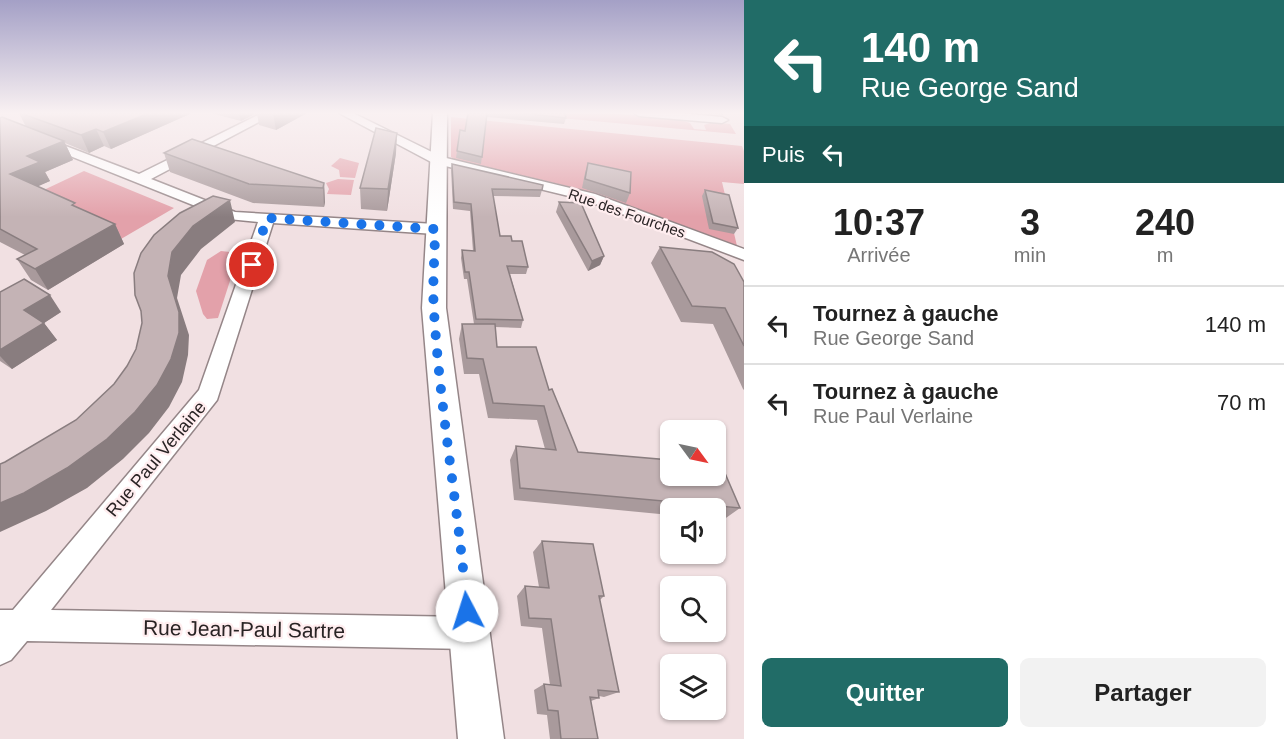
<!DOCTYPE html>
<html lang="fr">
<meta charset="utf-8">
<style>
body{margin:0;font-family:Helvetica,sans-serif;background:#f2f2f2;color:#222;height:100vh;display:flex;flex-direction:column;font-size:22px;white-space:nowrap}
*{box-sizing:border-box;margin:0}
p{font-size:20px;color:#767676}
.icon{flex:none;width:33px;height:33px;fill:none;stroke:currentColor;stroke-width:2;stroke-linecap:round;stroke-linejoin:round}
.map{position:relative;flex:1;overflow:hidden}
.details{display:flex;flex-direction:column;background:#fff;width:540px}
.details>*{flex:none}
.banner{background:#216c67;color:#fff;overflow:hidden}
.needle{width:39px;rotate:123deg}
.controls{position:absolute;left:660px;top:420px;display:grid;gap:12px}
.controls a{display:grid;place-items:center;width:66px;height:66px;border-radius:9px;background:#fff;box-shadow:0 2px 4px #0004;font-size:30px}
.pin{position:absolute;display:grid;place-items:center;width:51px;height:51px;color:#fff;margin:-26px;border:3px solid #fff;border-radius:50%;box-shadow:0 2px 6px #0007}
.me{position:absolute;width:66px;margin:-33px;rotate:355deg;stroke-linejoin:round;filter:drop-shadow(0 0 4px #0008)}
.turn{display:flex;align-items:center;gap:21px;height:126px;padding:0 18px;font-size:27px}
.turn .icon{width:78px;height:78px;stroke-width:2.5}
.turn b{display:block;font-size:42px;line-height:51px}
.then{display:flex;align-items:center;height:57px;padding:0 18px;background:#0003;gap:12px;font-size:22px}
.eta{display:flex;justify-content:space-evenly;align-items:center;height:102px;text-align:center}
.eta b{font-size:36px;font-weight:600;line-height:42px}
.button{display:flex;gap:12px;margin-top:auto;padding:12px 18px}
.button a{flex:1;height:69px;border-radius:9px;background:#216c67;color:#fff;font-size:24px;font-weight:600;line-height:69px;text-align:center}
.button a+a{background:#f2f2f2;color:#222}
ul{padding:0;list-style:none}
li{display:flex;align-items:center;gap:18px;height:78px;padding:0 18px;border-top:2px solid #e0e0e0}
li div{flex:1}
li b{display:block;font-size:22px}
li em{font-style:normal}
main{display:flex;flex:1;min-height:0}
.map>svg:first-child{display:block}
</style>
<main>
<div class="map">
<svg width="744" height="739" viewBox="0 0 744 739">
<rect width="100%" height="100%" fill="#f1e0e2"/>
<path fill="#e3a1aa" d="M505,113H608L677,119L690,123L694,129L706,130L704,125L713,122L730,124L736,134Z
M451,117L742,146L744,151V184L722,182L737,246L567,186L454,159L451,157Z
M340,158L359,163L355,178L340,177L339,170L331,166Z
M84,171L174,208L121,239L31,196Z
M338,179L354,180L351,195L327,194L329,189L326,183Z
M221,251L239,253L218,318L207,319L203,314L196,291L207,260Z"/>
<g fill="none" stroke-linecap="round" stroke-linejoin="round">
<g stroke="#958688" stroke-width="3">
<path id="minor" d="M262,113H276L151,179L235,212L435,224L443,229L435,234L273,223L217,400L51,610L469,617L480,622L485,633L480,644L469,649L27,641L11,660L0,665V610H13L199,390L258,222L228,219L0,128V121L139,174Z
M339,113H353L442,157L595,194L744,249V260L585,200L433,163Z
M634,113H680L722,117L728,120L722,123L639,116Z"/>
</g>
<g stroke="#958688" stroke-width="3">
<path id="tertiary" d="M433,113H447L446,308L504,739H458L422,308Z"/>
</g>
<use href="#minor" fill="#fff" fill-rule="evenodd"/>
<use href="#tertiary" fill="#fff" fill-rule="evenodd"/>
</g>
<path fill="#a99a9c" d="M19,113H192L111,149L104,146L89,153L65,143L73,160L45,172L50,181L37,186L78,208L115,224L124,244L48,290L31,280L17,259L25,255L0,242V118L26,127Z
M210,113H307L276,130L259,125L257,113L241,121Z
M468,113H565L566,118L564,124L487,117L481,164L456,158L460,130L465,131Z
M701,113H724L723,115Z
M164,153L324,183L325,202L324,207L253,203L170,172Z
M396,153L387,211L361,209L360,188Z
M588,163L630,193L626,203L582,188L585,173Z
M452,164L542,190L540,197L493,196L500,236L512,241L528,267L526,274H510L523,320L521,328L495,327L497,347L549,390L578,452L740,508L723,520H716V508H670V515L514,500L510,460L516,446L545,449L537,420L488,418L479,374H464L459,339L462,324H474L467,279H464L461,258L462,250L473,251L470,211L453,209L451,170Z
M705,190L738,228L734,234L709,229L702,196Z
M559,202L604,256L600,265L588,271L556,212Z
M660,247L744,282V390L743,389L713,324L681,322L651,263Z
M0,292L61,312L44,323L57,340L12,369L0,361Z
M542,541L604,596L600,600L619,692L604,697L599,696V698L591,701L598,739H550L547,715L537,714L534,690L544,684L550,685L542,628L521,626L517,596L525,586L539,587L533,552Z"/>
<path fill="#897d7f" d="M149,113H192L111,149L103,132Z
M239,113H257L241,121Z
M273,113H307L276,130Z
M96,129L104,146L89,153L81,135Z
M397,133L396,153L387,211L388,189Z
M64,141L73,160L45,172L50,181L21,194L10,174L27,156Z
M324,183L325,202L324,207L323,188Z
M230,200L235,222L201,249L181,275L177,298L189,335L188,355L182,382L169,407L149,433L123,459L87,488L46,511L0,532V503L107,439L168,276L172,252L193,226Z
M115,224L124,244L48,290L35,269Z
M604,256L600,265L588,271L592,261Z
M50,295L61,312L44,323L57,340L12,369L0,356V350L24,310Z"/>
<path fill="#c4b3b5" stroke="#897d7f" stroke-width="1.5" d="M20,113H149L103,132L96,129L81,135Z
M468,113H487L482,157L457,151L460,130L465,131Z
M521,113H565L566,118Z
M2,117L64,141L27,156L40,162L10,174L75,203L72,205L115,224L35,269L17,259L37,249L0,229V118Z
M376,128L397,133L388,189L360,188Z
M192,139L324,183L323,188L249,184L164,153Z
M588,163L631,172L630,193L585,179Z
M452,164L543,185L542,190L492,189L500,236H511L512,241H522L528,267L507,266L523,320L476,319L469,272H465L462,250L475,251L471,204L454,202Z
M705,190L729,195L738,228L713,223Z
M213,196L230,200L193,226L172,252L168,276L179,312V333L171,359L157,385L135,412L107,439L67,468L24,493L0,503V464L5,462L76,420L114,384L127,366L136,349L142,323L141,311L135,295L134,273L141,253L154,235L180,213Z
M559,202L581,203L604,256L592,261Z
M660,247L712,252L734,264L744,282V346L725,308L692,306Z
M24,279L50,295L24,310L44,323L0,350V292Z
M462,324H495L497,347H536L549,390L552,389L578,452L670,460V476H716V464H721L740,508L520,488L516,446L556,450L544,406L493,403L483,359L467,358Z
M542,541L593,544L604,596H599L619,692L598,690L599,698L590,697L598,739H561L558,711L548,710L544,684L561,686L551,619L529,618L525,586L549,588Z"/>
<linearGradient id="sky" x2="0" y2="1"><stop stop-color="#a4a0c6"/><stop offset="0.52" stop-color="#f9f1f2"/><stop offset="1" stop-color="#f9f1f2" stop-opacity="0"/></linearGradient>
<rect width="744" height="217" fill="url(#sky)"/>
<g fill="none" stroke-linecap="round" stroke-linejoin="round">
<path stroke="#1a73e8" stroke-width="10" stroke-dasharray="0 18" d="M252,265L267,218L435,229C435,256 432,284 434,311C440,411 459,511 467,611"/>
</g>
<g text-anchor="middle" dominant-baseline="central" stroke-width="4.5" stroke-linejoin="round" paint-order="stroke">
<g font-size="15" fill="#292324" stroke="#ffedef">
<text transform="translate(627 213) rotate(19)">Rue des Fourches</text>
</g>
<g font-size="18" fill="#292324" stroke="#ffedef">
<text transform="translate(156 459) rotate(-50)">Rue Paul Verlaine</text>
</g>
<g font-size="21" fill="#292324" stroke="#ffedef">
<text transform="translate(244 629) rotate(1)">Rue Jean-Paul Sartre</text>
</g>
</g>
</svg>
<div class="controls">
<a><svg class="needle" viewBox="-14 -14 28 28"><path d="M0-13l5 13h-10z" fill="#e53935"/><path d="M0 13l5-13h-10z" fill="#767676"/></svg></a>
<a><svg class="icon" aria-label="sound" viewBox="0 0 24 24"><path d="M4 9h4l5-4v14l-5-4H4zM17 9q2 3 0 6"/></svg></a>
<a><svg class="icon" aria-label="search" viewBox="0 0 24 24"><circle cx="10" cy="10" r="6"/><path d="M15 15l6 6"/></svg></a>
<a><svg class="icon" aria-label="layers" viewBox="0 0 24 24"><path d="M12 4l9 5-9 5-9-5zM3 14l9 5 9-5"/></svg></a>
</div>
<div class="pin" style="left:252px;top:265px;background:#d93025"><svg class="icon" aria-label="arrive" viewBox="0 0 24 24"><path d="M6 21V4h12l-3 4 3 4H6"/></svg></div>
<svg class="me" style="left:467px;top:611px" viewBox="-20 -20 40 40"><circle r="19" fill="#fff"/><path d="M0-13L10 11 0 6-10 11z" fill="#1a73e8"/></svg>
</div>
<section class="details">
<div class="banner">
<div class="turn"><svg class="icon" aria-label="left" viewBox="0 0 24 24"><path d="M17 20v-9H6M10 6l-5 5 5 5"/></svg><div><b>140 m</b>Rue George Sand</div></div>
<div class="then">Puis<svg class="icon" aria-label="left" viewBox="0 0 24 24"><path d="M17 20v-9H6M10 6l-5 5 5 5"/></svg></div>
</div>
<div class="eta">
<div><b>10:37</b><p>Arrivée</p></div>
<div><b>3</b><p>min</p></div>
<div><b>240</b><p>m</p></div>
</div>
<ul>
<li><svg class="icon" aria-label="left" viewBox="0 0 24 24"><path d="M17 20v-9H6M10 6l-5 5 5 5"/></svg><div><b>Tournez à gauche</b><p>Rue George Sand</p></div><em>140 m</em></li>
<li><svg class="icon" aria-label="left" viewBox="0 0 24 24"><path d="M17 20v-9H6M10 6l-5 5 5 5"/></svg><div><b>Tournez à gauche</b><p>Rue Paul Verlaine</p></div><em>70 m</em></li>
</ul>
<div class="button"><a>Quitter</a><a>Partager</a></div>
</section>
</main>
